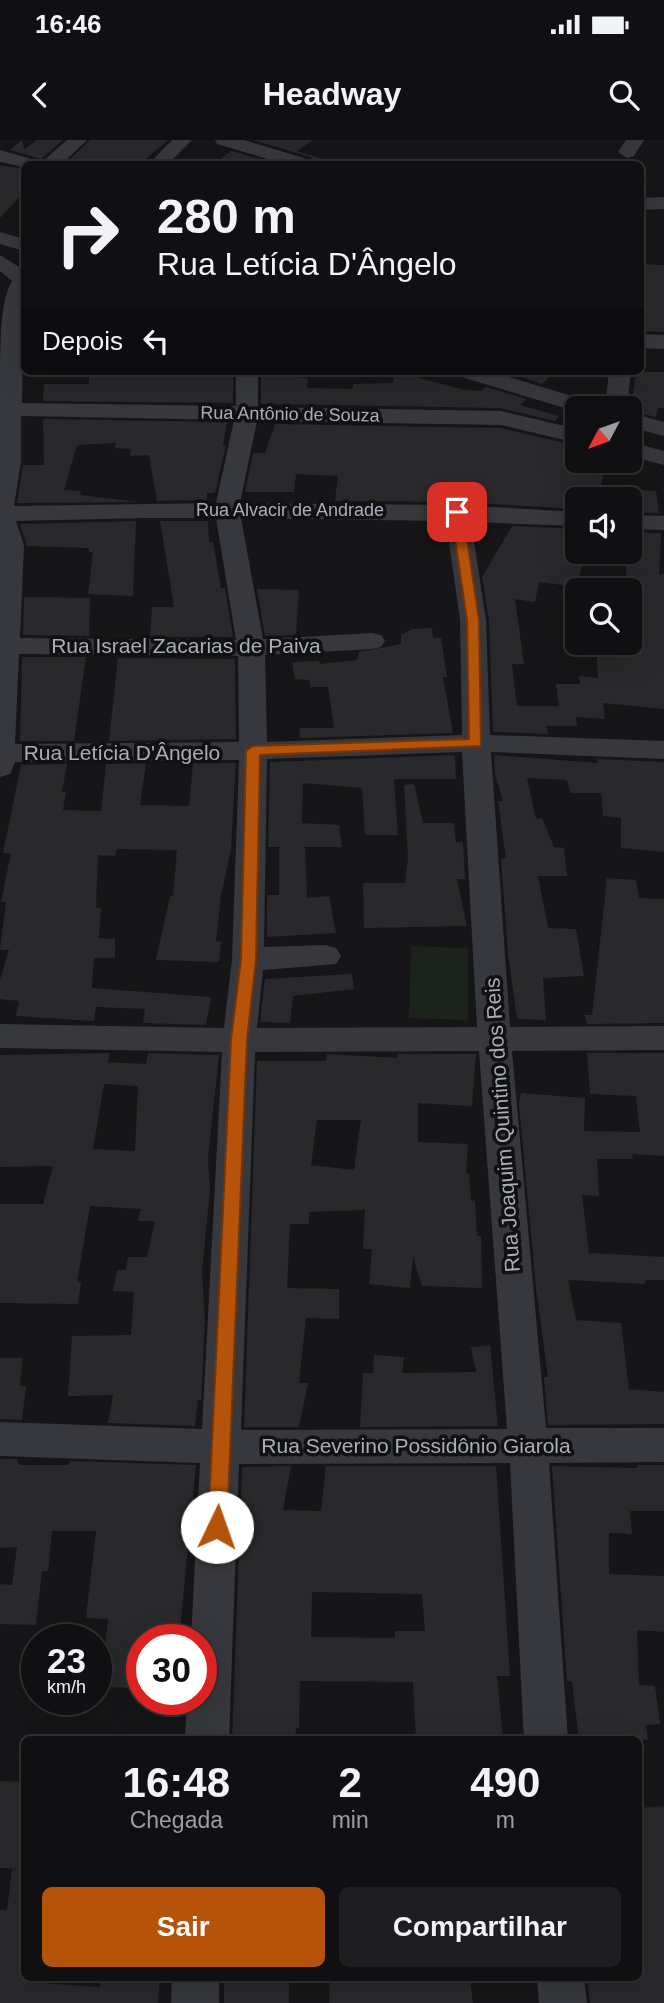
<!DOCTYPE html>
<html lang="pt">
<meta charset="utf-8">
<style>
body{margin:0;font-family:Helvetica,sans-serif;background:#1e1e20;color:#f1f3f6;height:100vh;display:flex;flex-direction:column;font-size:26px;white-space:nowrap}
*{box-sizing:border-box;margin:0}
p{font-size:23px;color:#9c9d9f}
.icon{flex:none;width:38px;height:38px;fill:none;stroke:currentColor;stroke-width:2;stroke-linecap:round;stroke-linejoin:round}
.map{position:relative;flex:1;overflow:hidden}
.side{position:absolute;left:21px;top:1596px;width:621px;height:245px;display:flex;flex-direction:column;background:#101012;border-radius:10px;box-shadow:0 7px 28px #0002,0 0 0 2px #303032}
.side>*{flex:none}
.banner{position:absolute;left:21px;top:21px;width:623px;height:214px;border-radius:10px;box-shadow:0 7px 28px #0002,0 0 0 2px #303032;background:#101012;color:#f1f3f6;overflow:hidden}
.needle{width:46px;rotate:229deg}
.tools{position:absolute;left:565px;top:256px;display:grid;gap:14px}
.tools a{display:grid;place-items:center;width:77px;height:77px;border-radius:10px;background:#101012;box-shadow:0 7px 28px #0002,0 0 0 2px #303032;font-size:35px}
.speed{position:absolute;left:21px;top:1484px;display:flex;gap:14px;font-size:35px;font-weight:700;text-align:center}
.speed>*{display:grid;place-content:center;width:91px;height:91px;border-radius:50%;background:#101012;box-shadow:0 7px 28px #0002,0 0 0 2px #303032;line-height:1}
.speed small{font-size:18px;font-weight:400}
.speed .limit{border:10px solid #d22;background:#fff;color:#111}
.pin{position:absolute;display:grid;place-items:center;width:60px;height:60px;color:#fff;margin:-30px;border-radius:14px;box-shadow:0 4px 10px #0006}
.me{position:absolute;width:77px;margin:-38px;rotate:3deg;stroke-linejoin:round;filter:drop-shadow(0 0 5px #0008)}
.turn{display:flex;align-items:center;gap:24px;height:147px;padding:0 21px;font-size:32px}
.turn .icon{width:91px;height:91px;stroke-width:2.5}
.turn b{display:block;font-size:49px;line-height:60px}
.then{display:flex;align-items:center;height:66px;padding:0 21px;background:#0003;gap:14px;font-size:26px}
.eta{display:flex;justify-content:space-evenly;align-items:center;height:119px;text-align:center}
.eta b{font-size:42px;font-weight:600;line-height:49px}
.action{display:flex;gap:14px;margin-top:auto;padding:14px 21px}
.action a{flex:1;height:80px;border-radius:10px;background:#b45309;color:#fff;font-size:28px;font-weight:600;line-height:80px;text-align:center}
.action a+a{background:#1e1e20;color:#f1f3f6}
.status{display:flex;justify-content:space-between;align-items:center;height:49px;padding:0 35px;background:#101012;direction:ltr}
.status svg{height:19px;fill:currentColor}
header{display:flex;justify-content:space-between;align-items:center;height:91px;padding:0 21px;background:#101012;font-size:32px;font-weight:600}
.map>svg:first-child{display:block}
</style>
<div class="status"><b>16:46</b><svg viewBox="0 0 49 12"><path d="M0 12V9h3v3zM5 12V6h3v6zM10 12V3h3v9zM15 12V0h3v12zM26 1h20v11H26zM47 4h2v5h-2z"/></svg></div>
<header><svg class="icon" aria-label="back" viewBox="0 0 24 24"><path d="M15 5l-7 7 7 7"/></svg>Headway<svg class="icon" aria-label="search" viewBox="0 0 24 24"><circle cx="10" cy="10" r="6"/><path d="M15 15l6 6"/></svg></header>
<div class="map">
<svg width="664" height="1863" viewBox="0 0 664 1863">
<rect width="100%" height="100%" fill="#161618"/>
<path fill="#1c231d" d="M411,806L468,808V880L409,878Z"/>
<path fill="#29292c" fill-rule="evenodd" d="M22,0L24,9L37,0H63L41,19L10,10Z
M90,0H168L140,24H65Z
M253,0H313L297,11L326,20L325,24H315L311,17Z
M231,11L277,24H214Z
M0,25L24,29V52L0,78Z
M640,124L664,125V192L640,191Z
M186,231H233V263L43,261L44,244H89V237L186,235Z
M261,231H282V236L308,238L307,248L353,249V244L393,243L394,231L464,250L481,251L486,247L526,259L520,265L559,276L555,281L501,268L261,264Z
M504,231H556L542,244Z
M636,232H664V268H658L656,277L630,271Z
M43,279L227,282L223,305H226L215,353H207V360L157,361L149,315L130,316L131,309L115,308L116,303L77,305L64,350L81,351L80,355L138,362L17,363L23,325H44Z
M275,284L501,288L578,306V320H607L601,344L582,359H578V369L457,362L335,361L338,336L296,334L294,352H245L253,313H265Z
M633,349L656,351L659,373L631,372Z
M136,381L133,456L88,454L93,412H89V408L27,406L20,384Z
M160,381H208L209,402H213L221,448H225L233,497H150L152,467H174Z
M512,386L578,389V411H585L577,447L539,442L535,462L515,459L524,524H512L517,566H559L556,544H580L579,536L598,538L596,502H630V444H627L625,411H630V392L661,393L659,434H664V569L603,563L605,579L576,577L577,586H547L548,594L493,592L489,480L482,437Z
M257,449L299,450L296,495L265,496Z
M24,457L90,458L89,496L23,495Z
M432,488L433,498H441L447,537H443L453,593L300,598L299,588H334L328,547H311L309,540L295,539L292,522L319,521L320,524L357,520L359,512L401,504V495L412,489Z
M22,517H86L74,601H20Z
M118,518L235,519L236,599L109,601Z
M455,615L456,639H394L398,695H365L362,648L303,643L302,683L339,685L342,707H305L307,758L329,756L336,793L267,797V755H279V707H268L270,622Z
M494,615L598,623L597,619L664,622V712L621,708V678L603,676L601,653H570L567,640L527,638L536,679L542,678L554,707L564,708L567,736H538L548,788L576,789L584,836L543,838L546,880L517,879L508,814L501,719L506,718L498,661H503L495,634Z
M146,623L140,665L189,666L193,623H236L231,710L221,755L216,801L221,802L219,822L156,820L170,756H173L177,710L117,709L115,716L98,715L96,768H101L99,798L115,799V818H94L92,848L211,857L206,885L143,883L145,869L96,867L94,881L16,876L19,861L0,859V840L9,810H0L6,762H1L11,713H3L21,625L67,624L62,652L66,651L63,670L101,671L106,624Z
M414,644L423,683H454L456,702H463L465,739H457L467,786L364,788L363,743H405L408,718L404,645Z
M607,738L636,740L639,758L664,759V883L587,884L585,875H592Z
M352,834L354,849L293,856L290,883L260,882L265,839Z
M110,913L108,922L146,924L148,913L219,915L208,1018L210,1050L202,1131L205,1181L201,1260H198L195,1286L108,1283L113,1255L68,1256L72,1196L131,1195L134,1152L113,1151L117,1130H126L128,1117H147L155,1081H138L141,1069L90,1066L77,1142H81L78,1164L0,1163V1064H43L53,1026L0,1027V915ZM104,944L138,946L135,1011L93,1009Z
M587,913H664V1016L632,1014L633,1019H597L599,1056L582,1055L589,1113L664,1117V1140H645V1144L568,1140L576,1180L621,1183L629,1249L664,1252V1284L548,1285L544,1237H548L536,1148L519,964L521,953L585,958L584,991L640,992L636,956L590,954Z
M327,914L397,918V914H476L472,966L418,963V1002L468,1004L466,1033L469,1034L471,1060L475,1061L477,1096H481L482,1148L422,1146L413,1117L410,1148L369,1144L372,1109H363L365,1070L309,1072V1084H290L287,1148L339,1149V1179L306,1178L299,1243H308L299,1287H244L257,921H326ZM317,980H361L354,1030L311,1025Z
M490,1205L498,1286L360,1287L363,1233H373L374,1215L404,1217L402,1233L476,1232L471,1207Z
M0,1218H23L20,1246H26L22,1280L0,1279Z
M0,1319H17L19,1325H69L70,1321L196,1325L179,1500H142V1548L100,1547L108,1479L86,1478L96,1391H52L48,1431H42L36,1485L0,1484V1444L12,1445L17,1407L0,1408Z
M637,1325H664V1371H630L632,1394L609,1393V1434L664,1436V1492L637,1490L639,1545L655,1546L660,1584L646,1585L648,1600H579L572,1542L567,1541L552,1326L637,1328Z
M291,1326L283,1370L321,1371L326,1326H496L510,1536H497L503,1600H416L413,1542L300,1541L299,1588H296L295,1600H232L242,1327ZM312,1452L422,1454L425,1491H395V1498L311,1497Z
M0,1641L24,1642L21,1729L0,1728Z
M664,1666V1863H590L587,1838H639V1668Z
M12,1729H24L27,1842L100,1847L101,1838H160L158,1863H0V1770H7Z
M224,1838H289V1863H224Z
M330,1838H470L473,1863H329Z"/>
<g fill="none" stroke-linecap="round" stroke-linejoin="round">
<path fill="#37383d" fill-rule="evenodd" d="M67,0H87L62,24H24V27L0,22V10L42,22Z
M172,0H192L168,24H149Z
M215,0H244L310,20L313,24H285L217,4Z
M626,0H644L634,16L627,18L618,12Z
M664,57V69L640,70V58Z
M0,92L24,99V111L0,104Z
M0,115L24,130L22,263L236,266V231H258V267L501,271L578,289V303L501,285L257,281L240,363L457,365L578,372V386L471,382L486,480L490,595L664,601V619L491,612L510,887L664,886V910L512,911L546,1288H664V1322L549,1323L568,1600H524L510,1323L239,1324L229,1600H185L187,1559H201V1500H191L200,1323L0,1316V1282L202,1289L222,912L0,908V884L224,888L232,819L239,620L15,622L10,634L0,637V224C1,199 0,162 12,141L0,131ZM21,276L234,280L216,363L14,366L21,321ZM145,378H216L236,500L20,498L24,405L16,381ZM241,378L446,381L460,480L462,595L267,602L265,515L372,509L381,507L385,501L381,495L372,493L263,499ZM19,514L238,516L239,602L15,604ZM462,612L477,887L257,888L263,830L336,824L341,816L336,808L325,805L264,807L267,619ZM479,911L507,1289L241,1290L255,912Z
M640,194L664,195V209L640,208Z
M455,231H489L595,263L598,268H578V272L458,236Z
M609,231H631L627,268H605Z
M630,273L664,282V296L630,287Z
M630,302L664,311V325L630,316Z
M630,375L664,376V390L630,389Z
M172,1838H219V1863H171Z
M537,1838H584L587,1863H539Z"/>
</g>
<path fill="#b45309" stroke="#753606" stroke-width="2" d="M457,368L463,372L479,480L481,606L260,615L256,819L247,900L227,1387L224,1393L217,1395L211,1393L208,1387L231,900L241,819L246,611L253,606L469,599L467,480L451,372Z"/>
<g text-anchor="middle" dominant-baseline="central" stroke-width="7" stroke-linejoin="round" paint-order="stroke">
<g font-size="18" fill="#a8adb8" stroke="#111113">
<text transform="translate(290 274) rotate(1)">Rua Antônio de Souza</text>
<text x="290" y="370">Rua Alvacir de Andrade</text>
</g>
<g font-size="21" fill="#a8adb8" stroke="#111113">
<text x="186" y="505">Rua Israel Zacarias de Paiva</text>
<text x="122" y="612">Rua Letícia D'Ângelo</text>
<text transform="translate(502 985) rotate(-94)">Rua Joaquim Quintino dos Reis</text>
<text x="416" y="1305">Rua Severino Possidônio Giarola</text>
</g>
</g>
</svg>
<div class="tools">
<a><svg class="needle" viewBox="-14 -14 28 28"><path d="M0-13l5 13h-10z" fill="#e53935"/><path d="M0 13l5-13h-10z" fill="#9c9d9f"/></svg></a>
<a><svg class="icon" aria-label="sound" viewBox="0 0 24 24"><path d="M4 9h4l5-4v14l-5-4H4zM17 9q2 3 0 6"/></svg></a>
<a><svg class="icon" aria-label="search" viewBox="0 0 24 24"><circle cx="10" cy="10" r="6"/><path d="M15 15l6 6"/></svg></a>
</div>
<div class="speed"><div>23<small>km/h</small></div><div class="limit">30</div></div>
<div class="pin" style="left:457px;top:372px;background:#d93025"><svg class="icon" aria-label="arrive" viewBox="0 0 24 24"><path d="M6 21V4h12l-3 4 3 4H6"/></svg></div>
<svg class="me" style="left:217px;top:1387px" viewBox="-20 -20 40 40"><circle r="19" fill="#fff"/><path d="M0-13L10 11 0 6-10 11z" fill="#b45309"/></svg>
<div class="banner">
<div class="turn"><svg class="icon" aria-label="right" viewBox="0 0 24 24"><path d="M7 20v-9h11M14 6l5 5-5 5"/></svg><div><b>280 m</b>Rua Letícia D'Ângelo</div></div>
<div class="then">Depois<svg class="icon" aria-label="left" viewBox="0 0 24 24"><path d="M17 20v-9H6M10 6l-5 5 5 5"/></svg></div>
</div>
<section class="side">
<div class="eta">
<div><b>16:48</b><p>Chegada</p></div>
<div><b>2</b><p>min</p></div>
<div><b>490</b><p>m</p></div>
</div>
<div class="action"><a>Sair</a><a>Compartilhar</a></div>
</section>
</div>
